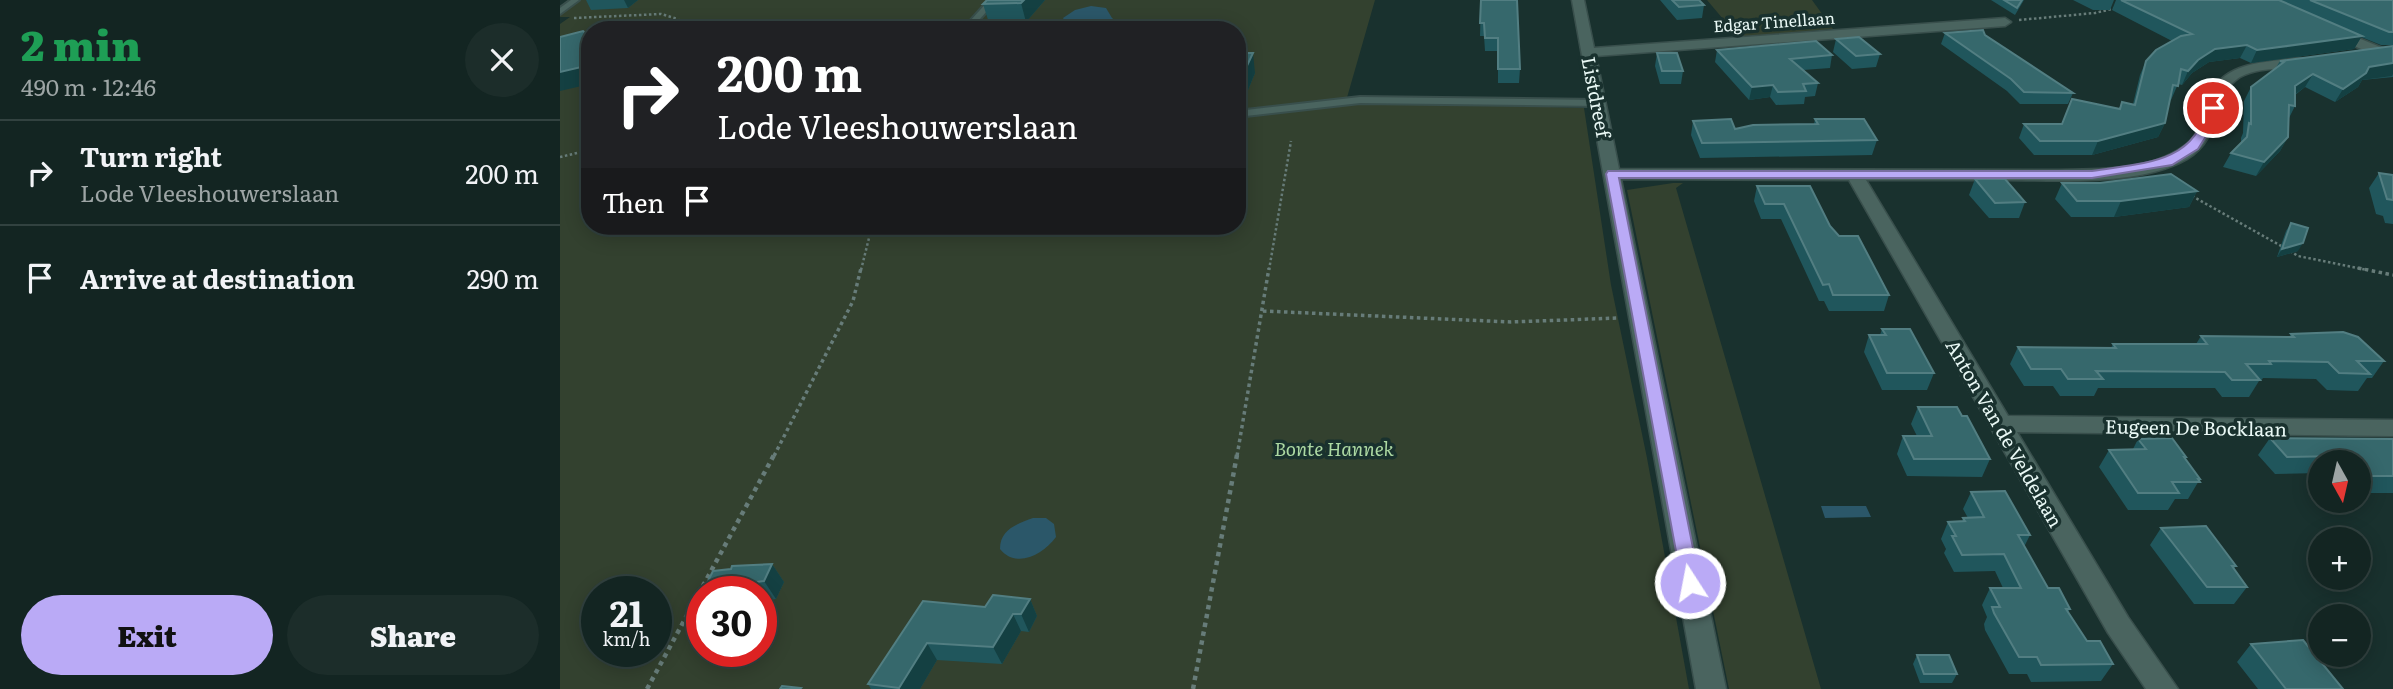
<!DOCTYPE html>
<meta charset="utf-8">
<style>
body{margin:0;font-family:Literata,serif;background:#1c2d2a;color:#f1f3f6;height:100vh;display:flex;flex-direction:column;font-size:26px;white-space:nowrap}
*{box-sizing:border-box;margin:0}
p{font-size:23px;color:#9da5a5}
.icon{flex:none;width:38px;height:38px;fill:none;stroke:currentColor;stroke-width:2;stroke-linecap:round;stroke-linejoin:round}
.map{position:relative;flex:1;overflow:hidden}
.drawer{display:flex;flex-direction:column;background:#132522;width:560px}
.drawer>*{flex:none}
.banner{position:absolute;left:21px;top:21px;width:665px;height:214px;border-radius:28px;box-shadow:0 4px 18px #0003,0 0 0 2px #324240;background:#202124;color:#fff;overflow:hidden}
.needle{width:46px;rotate:172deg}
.tools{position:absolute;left:1748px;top:450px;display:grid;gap:14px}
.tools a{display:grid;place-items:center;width:63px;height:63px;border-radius:50%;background:#132522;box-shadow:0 4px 18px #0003,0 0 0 2px #324240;font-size:35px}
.speed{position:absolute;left:21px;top:576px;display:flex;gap:14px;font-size:35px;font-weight:700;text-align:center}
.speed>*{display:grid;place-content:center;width:91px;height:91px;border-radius:50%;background:#132522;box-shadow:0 4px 18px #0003,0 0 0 2px #324240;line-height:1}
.speed small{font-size:18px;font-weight:400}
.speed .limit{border:10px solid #d22;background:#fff;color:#111}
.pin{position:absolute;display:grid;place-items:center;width:60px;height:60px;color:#fff;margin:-30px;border:4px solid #fff;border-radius:50%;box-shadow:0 2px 7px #0007}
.me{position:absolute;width:77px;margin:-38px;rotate:349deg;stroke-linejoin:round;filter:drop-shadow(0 0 5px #0008)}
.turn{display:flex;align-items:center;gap:24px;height:147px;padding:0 21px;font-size:32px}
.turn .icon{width:91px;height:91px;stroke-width:2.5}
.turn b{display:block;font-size:49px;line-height:60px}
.then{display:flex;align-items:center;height:66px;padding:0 21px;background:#0003;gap:14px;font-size:26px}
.round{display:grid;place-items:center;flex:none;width:74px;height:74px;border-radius:37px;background:#1c2d2a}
.overview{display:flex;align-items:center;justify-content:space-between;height:119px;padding:0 21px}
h1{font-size:42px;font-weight:800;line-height:52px;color:#1e9e55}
.button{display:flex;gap:14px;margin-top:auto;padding:14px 21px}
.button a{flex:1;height:80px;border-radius:42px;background:#baaaf6;color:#111;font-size:28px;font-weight:800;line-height:80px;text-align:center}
.button a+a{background:#1c2d2a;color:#f1f3f6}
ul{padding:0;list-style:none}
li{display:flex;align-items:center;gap:21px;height:105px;padding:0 21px;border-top:2px solid #324240}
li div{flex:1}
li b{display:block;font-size:26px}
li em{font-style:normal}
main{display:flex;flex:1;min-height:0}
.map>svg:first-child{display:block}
</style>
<main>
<section class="drawer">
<div class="overview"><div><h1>2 min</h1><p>490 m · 12:46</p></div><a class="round"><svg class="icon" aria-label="close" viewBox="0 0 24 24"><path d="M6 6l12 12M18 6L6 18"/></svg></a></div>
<ul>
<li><svg class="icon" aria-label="right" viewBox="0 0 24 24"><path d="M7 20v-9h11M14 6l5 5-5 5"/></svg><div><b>Turn right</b><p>Lode Vleeshouwerslaan</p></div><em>200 m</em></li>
<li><svg class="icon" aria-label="arrive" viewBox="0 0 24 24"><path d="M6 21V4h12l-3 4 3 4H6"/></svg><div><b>Arrive at destination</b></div><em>290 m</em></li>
</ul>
<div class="button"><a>Exit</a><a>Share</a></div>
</section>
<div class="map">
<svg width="1833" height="689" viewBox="0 0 1833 689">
<rect width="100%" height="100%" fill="#19312e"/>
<path fill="#33412f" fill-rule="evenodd" d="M15,0H815L786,101L1024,108L1051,285L1087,458L1129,689H0V24L10,17H0V12ZM30,30H677V226H30ZM37,592H96V651H37ZM142,592H201V651H142Z
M1147,0H1252L1273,29L1179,38Z
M1113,183H1123L1116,188L1261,689H1169L1067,190Z"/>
<path fill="#2b5769" d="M531,6L546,8L552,18L565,28L641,30H510L503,18L515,10Z
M1261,506H1306L1311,517L1265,518Z
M473,518H486L494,524L496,537C483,555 456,569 440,549C440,529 457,524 473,518Z"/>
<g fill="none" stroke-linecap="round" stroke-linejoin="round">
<g stroke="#394f4c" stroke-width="4">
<path id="service" d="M11,0H19L0,14V8Z
M429,0H437L410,30H402Z
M800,97L1038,100L1042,103L1038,106L800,103L677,117V111Z"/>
</g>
<g stroke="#394f4c" stroke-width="3">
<path id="minor" d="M1012,0H1024L1034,48L1445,18L1451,22L1445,26L1036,56L1059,169L1498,170C1540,169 1592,172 1627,144C1642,132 1642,112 1649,96C1662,67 1693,63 1721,60C1730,59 1739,57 1748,59V65C1726,70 1700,66 1680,77C1651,95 1664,137 1627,159C1580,186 1502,180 1449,180C1401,180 1353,180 1306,180L1448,416L1833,420V436L1457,432L1568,617L1618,689H1586L1548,633L1289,180L1061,179L1166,689H1136Z
M1774,28L1825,49L1827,52L1825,55H1815L1769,35V29Z"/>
</g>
<path stroke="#677c79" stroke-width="2.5" stroke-dasharray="2.5 2.5" stroke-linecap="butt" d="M14,18L101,14L118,19L122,30
M1459,20L1535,13L1556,8
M0,157L30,150
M1632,196L1723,247
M1730,251L1738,256L1807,270
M301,270L312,226
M709,270L731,141"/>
<path stroke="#677c79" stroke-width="3.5" stroke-dasharray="3.5 3.5" stroke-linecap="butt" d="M1798,268L1833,275
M703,311L951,322L1058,318
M214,456L293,301L301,268
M677,456L709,268"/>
<path stroke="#677c79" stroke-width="4.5" stroke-dasharray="4.5 4.5" stroke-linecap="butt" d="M87,689L214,455
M633,689L677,455"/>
<use href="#service" fill="#4a645f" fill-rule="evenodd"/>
<use href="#minor" fill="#4a645f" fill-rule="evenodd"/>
</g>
<path fill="#20565c" d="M26,0H78L68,8L31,10Z
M427,0H485L466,22L429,23L423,4Z
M921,0L960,69L959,83H938V51H925L924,36H920Z
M1100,0H1139L1144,5L1142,18L1117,20Z
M1431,0H1464L1455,15Z
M1513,0H1554L1550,10H1533Z
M1556,0H1833V45H1821L1801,37L1794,49L1691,63L1680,58L1649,62L1632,73L1622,85L1618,84L1611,100L1610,99L1605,123L1598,137L1532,155H1474L1459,138L1464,124H1502L1559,109L1562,102L1573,104L1580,75L1586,61L1612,41L1552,10Z
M1385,33L1513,93L1508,104H1460L1447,91L1381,44Z
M1276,39L1320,54L1316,67L1292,69L1273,52Z
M1833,46V77L1802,80L1798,87L1775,102L1745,87L1735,95V106L1729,118L1728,137L1720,151L1696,176L1663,167L1671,153L1681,143V138L1683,133L1684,101L1691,87L1715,69L1720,61Z
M1157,50L1272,55L1270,68L1243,70L1258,83L1255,96L1245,97L1244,104L1216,105L1210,97L1189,100L1155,62Z
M677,53L695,73L688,90H677Z
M1097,53L1123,71L1121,84H1100L1095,66Z
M1255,119L1317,140L1312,155L1140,158L1131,135L1133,121L1175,129L1254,124Z
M1819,173L1833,175V224L1825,223L1823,216L1816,214L1809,188Z
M1415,179L1465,202L1459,218H1429L1409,195Z
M1502,183L1637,191L1629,207L1554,217H1511L1495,199Z
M1197,186L1270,226L1329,295L1324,311H1269L1264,301H1259L1221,219H1201L1194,201Z
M1731,223L1738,251L1717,257L1726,231Z
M1322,329L1374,373L1367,390H1322L1304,352L1309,335H1320Z
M1731,334L1824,361L1812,378H1807L1798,391L1767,390L1756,379L1703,378L1701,381H1699L1689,397H1662L1655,388H1538L1534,396H1500L1493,386H1464L1450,364L1458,347L1551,348L1553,344H1636L1641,336L1729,337Z
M1358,407L1402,416L1430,459L1422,477L1347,476L1337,454L1343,436H1357L1351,424Z
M1710,438L1833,439V493H1799V462H1760V473L1715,474L1698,455Z
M1578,439L1626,457L1625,459L1640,479L1628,499H1615L1608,510H1568L1539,467L1549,450L1573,449Z
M1411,492L1470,535L1464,547L1488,588L1510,609L1508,612L1527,641L1553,664L1541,681L1471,682L1467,674H1449L1425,630L1424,624L1427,617L1422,605L1430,588H1443L1435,571L1394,572L1384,553L1386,549L1381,539L1388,522L1402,521L1403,518H1408L1403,509Z
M1601,528L1676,566L1674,569L1687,587L1674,604H1634L1590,545Z
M212,564L224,582L216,599L201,601V592H146L144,589L171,569Z
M470,599L477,616L469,632L461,631L442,664L377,660L360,689H311L308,684L363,601L425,607Z
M1691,644L1783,689H1698L1677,662Z
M1357,655L1397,674L1392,683H1360L1353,664Z"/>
<path fill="#144042" d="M64,0H78L68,8Z
M464,0H485L466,22L461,3Z
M1802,36L1794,49L1691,63L1697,50Z
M1687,45L1680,58L1649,62L1632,73L1622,85L1628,71L1638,60L1655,49Z
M693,53L695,73L688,90L685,70Z
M1833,63V74L1832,76L1802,80L1798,87L1775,102L1783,89L1809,67Z
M30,65V84L0,91V72Z
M1753,74L1745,87L1727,100L1735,86Z
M1213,85L1210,97L1189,100L1192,87Z
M1605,123L1598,137L1532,155L1538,141Z
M1728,137L1720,151L1696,176L1704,162Z
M1637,191L1629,207L1554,217L1561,201Z
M1743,243L1738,251L1717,257L1722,249Z
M212,564L224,582L216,599L204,581Z
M470,599L477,616L469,632L461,614Z
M453,614L461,631L442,664L433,647Z
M367,643L377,660L360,689H340L339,688Z"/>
<path fill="#36686c" stroke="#527e82" stroke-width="2" d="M427,0H464L461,3L423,4Z
M921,0H957L960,69H938V38H925L924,23H920Z
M1112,0H1139L1144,5L1119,7Z
M1444,0H1462L1457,8Z
M1561,0H1719L1802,36L1697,50L1687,45L1655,49L1638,60L1628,71L1621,69L1618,86L1613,85L1605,123L1538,141H1480L1464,124H1502L1512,99L1560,109L1562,102L1575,105L1586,61L1596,50L1621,36L1632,34Z
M1750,0H1833V32H1829Z
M451,20L476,30H420Z
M76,27L75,30H56Z
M1423,30L1425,35L1513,93L1464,92L1451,79L1385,33Z
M23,31L30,37V65L0,72V37Z
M1299,37L1320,54L1296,56L1276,39Z
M1256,41L1272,55L1230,59L1258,83L1243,84L1246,91L1218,92L1213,85L1192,87L1157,50Z
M1833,46V63L1809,67L1806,73L1783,89L1753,74L1735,86V106L1729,105L1728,137L1704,162L1671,153L1687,137L1689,123L1691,124V87L1724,62L1720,61Z
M677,53H693L685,70H677Z
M1097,53H1117L1123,71H1102Z
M1171,119L1175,129L1193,125L1258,124L1255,119H1304L1317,140L1142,143L1133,121Z
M1819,173L1833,175V200L1827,199Z
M1611,174L1637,191L1561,201H1517L1502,183H1540Z
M1415,179H1445L1465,202L1435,203Z
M1197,186H1250L1270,226L1279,236H1298L1329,295H1273L1269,284L1263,285L1224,204H1205Z
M1731,223L1748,228L1743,243L1722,249Z
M1322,329H1350L1374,373H1327L1309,335H1326Z
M1783,332L1798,337L1824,361H1797L1810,374L1779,373L1768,362L1709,361L1711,364H1686L1700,380H1672L1665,372L1536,371L1543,379H1508L1501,369H1471L1458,347L1556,348L1553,344H1647L1641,336L1734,337L1731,334Z
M1358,407H1397L1402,416H1407L1430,459H1354L1343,436H1372Z
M1612,438L1626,457H1624L1640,479H1638L1640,482H1612L1619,493H1578L1549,450L1586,449L1578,439Z
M1710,438L1833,439V476H1809L1803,470H1799V462H1784L1779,456L1727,457Z
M1445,491L1470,535H1458L1488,588H1499L1510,609H1506L1527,641H1540L1553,664L1481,665L1477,657H1459L1434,613L1432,607H1440L1430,588H1461L1444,554L1402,555L1392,536H1396L1388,522L1405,521L1403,518L1424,517L1411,492Z
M1646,526L1676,566H1672L1687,587H1647L1601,528Z
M212,564L204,581L144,589L153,571L171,569L172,566Z
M433,595L470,599L461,614H453L433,647L367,643L339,688L308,684L363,601L425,607Z
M1743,640L1783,689H1726L1691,644Z
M1357,655H1389L1397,674H1364Z
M222,686L241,688L240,689H220Z"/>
<path fill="#baaaf6" stroke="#796ea0" stroke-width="2" d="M1653,104L1658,108L1655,122L1638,149L1612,165L1532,178H1059L1140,583L1137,589L1130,591L1123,589L1046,174L1048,171H1532C1580,163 1634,165 1647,108Z"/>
<g text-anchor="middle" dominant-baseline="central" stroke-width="7" stroke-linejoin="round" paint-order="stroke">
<g font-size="16" fill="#e9f8f5" stroke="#19312e">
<text transform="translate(1214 21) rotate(-4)">Edgar Tinellaan</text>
</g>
<g font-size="19" fill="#e9f8f5" stroke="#19312e">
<text transform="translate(1037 97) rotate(79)">Listdreef</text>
<text transform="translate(1636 427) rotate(1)">Eugeen De Bocklaan</text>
<text transform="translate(1445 433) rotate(60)">Anton Van de Veldelaan</text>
</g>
<g font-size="19" font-style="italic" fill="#acd8a2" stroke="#19312e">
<text x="774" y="448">Bonte Hannek</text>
</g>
</g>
</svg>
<div class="tools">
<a><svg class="needle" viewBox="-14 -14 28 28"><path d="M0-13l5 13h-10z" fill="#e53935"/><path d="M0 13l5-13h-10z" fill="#9da5a5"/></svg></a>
<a>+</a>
<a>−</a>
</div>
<div class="speed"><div>21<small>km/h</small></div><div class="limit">30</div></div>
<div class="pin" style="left:1653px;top:108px;background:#d93025"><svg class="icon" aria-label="arrive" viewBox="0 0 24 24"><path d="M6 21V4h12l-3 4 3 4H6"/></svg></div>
<svg class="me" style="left:1130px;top:583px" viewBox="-20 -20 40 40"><circle r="17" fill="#baaaf6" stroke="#fff" stroke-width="3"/><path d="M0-11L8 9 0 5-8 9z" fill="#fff"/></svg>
<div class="banner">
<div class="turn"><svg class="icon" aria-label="right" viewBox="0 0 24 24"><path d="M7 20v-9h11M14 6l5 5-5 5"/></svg><div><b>200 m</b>Lode Vleeshouwerslaan</div></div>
<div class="then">Then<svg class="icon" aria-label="arrive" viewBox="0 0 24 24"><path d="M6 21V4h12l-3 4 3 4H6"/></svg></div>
</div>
</div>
</main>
